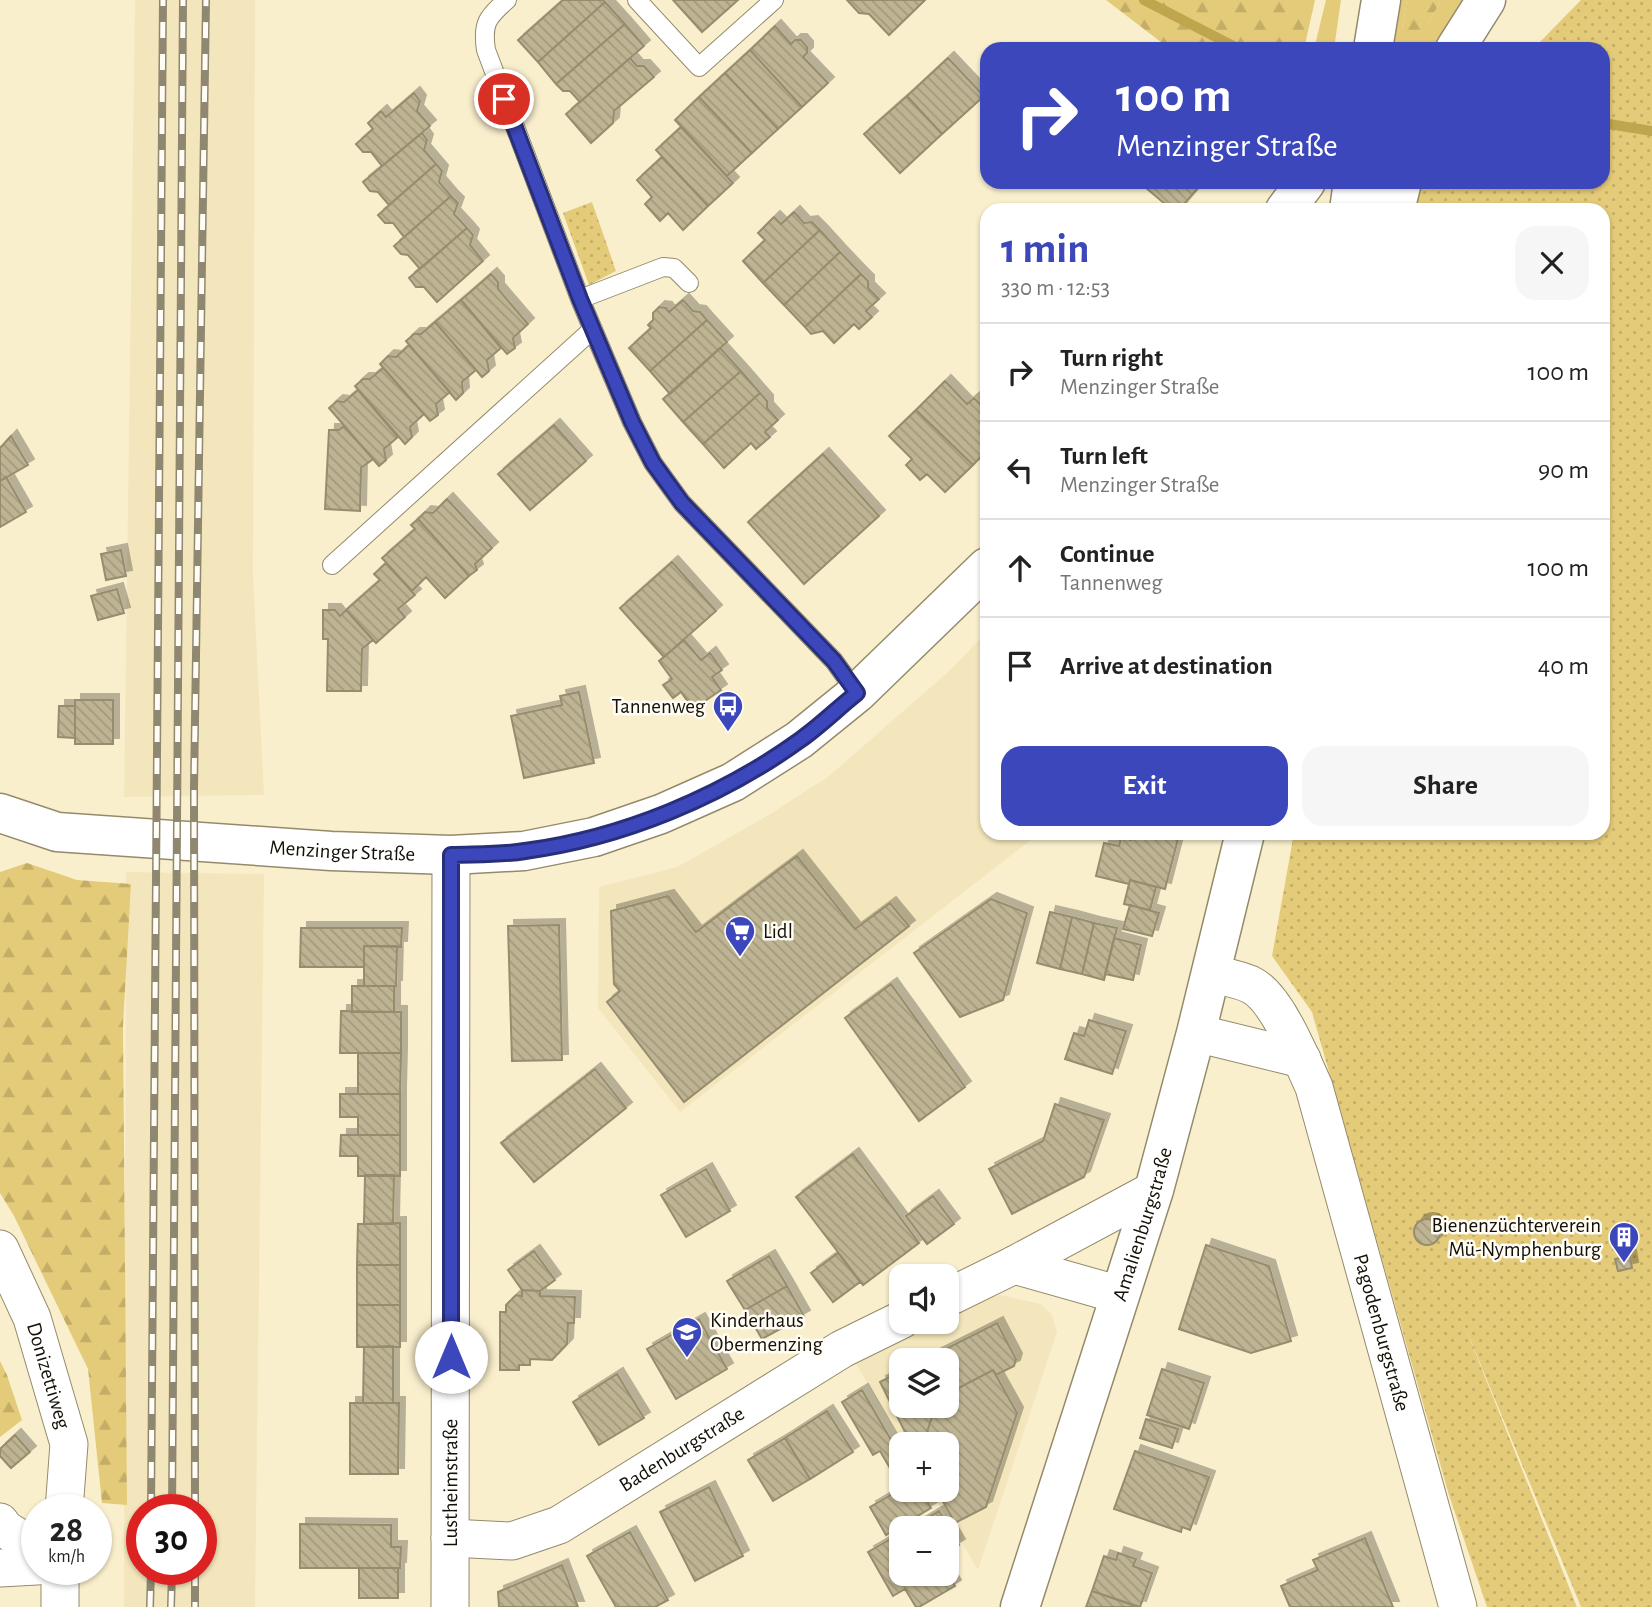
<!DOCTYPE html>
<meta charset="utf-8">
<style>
body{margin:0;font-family:"Alegreya Sans",sans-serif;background:#f6f6f6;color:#222;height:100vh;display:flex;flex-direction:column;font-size:26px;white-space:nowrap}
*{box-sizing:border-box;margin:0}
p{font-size:23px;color:#767676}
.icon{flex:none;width:38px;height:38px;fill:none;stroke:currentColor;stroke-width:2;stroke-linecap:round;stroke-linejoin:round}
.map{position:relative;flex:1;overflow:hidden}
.panel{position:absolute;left:980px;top:203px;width:630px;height:637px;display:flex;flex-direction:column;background:#fff;border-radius:21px;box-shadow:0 2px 5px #0004}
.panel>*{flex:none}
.guide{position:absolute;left:980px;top:42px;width:630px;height:147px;border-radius:21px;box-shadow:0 2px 5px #0004;background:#3c47bb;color:#fff;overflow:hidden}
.tools{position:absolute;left:889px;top:1264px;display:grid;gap:14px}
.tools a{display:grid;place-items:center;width:70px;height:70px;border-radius:14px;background:#fff;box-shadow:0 2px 5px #0004;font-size:35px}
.speed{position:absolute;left:21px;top:1494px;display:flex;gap:14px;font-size:35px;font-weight:700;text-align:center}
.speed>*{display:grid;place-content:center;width:91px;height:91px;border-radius:50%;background:#fff;box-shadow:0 2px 5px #0004;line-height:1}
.speed small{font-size:18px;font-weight:400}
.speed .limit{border:10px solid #d22;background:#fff;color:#111}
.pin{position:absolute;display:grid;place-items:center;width:60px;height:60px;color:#fff;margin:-30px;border:4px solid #fff;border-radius:50%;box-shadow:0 2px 7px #0007}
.me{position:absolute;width:77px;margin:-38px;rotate:0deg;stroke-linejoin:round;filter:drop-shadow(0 0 5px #0008)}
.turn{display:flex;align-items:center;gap:24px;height:147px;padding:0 21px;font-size:32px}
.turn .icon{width:91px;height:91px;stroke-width:2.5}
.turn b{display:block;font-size:49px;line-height:60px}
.round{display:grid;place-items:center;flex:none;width:74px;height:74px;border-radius:21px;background:#f6f6f6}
.headline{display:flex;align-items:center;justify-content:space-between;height:119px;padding:0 21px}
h1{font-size:42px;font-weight:700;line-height:52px;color:#3c47bb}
.button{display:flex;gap:14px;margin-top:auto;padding:14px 21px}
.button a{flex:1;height:80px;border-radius:21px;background:#3c47bb;color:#fff;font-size:28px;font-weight:700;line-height:80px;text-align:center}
.button a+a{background:#f6f6f6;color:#222}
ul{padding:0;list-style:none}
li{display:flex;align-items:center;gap:21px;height:98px;padding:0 21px;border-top:2px solid #e0e0e0}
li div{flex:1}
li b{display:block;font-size:26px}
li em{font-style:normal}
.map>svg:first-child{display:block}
</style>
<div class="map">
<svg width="1652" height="1607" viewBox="0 0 1652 1607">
<defs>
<pattern id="forest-firs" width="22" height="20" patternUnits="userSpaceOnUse" patternTransform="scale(1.75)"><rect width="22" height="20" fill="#e4cb79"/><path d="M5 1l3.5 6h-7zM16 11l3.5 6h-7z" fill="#c3ad67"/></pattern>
<pattern id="park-dots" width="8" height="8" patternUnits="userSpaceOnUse" patternTransform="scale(1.75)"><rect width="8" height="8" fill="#e4cb79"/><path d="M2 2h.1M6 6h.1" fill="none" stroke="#c3ad67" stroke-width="1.8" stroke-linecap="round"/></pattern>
<pattern id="building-back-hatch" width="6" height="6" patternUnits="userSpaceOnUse" patternTransform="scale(1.75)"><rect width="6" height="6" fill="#beb493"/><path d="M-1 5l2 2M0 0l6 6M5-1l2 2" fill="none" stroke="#a29a7d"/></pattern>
<filter id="shadow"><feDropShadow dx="6" dy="-6" stdDeviation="0" flood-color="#0004"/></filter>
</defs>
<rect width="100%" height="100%" fill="#faefcd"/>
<path fill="#f3e6bc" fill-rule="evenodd" d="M135,0H255L253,576L264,795L124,797Z
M987,632V833H1040L680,1112L598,1008L599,887L677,867L767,816L829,776L948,672Z
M126,872L264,874L255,1607H124ZM142,1510H201V1570H142Z
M1000,1295L1041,1304L1052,1315L1057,1332L978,1570L930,1489H947V1444H903L855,1362L936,1321H947V1316L975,1302ZM901,1360H947V1405H901Z"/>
<path fill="#e4cb79" d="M1326,0H1341L1334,49H1314Z
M1398,0H1407L1402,29L1428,25L1441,0H1462L1432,49H1389Z"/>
<path fill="url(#forest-firs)" d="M1106,0H1315L1304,49H1170Z
M1407,0H1441L1428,25L1416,38L1407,35L1402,29Z
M27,863L77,880L131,884L123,1026L127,1505L102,1503L88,1369L14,1216L0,1193V872Z
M0,1361L7,1375L22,1420L0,1437Z"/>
<path fill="url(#park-dots)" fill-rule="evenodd" d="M1581,0H1652V1607H1581L1463,1322L1577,1607H1487L1449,1495L1312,1012L1272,956L1294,833H1603V210H1409L1417,182H1603V49H1533ZM1428,1220C1437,1222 1440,1229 1439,1237L1430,1245H1423L1415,1238L1414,1230L1419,1223Z
M592,202L616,271L589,285L563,213Z"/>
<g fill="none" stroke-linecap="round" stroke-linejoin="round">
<path stroke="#bfa54e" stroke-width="10" d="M1144,0L1239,49
M1603,123L1652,131"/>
</g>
<path fill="url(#building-back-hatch)" stroke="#978d6e" stroke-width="2" filter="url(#shadow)" d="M563,0H603L605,2L538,62L518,40Z
M673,0H738L702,32Z
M847,0H925L889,35L869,14L859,13Z
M605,2L625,24L556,84L538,62Z
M625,24L644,46L580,102L570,91H563L556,84Z
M775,26L791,44L795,40H801L807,47V53L803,57L828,83L802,107L750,50Z
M750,50L802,107L778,129L725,73Z
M630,58L637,66H644L654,77L614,111L613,123L591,143L566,114Z
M948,58L984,96L942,134L907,96Z
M725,73L778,129L752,153L699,97Z
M414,93L420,101L417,111L430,126L382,166L371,152H363L356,144L373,129L368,123L381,111L386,117Z
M907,96L942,134L900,173L864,134Z
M699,97L752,153L727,176L675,120Z
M681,127L733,183L708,206L656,150Z
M422,133L427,140L424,150L436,164L389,205L378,192L370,191L363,182Z
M662,157L708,206L683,230L668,213L660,221L645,204L652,197L637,180Z
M436,164L442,171L439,182L451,196L404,237L393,223H385L378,215Z
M1139,182H1203L1179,210H1172Z
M451,196L458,203L454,214L467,228L420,269L408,255L401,254L394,246Z
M794,212L804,223L812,222L820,230L763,283L743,261L765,240L758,233L774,217L781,224Z
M467,228L473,235L470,245L483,261L437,302L424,287H416L409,278Z
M820,230L840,252L784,305L763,283Z
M840,252L861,274L805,327L784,305Z
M491,274L498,282V289L528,324L513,338L515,348L507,354L461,300Z
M861,274L868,281V288L879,299L866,311L872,317L859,329L854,324L834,343L823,331L811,334L805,327Z
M461,300L501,348L487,360L489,371L482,377L435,322Z
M683,300L693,311L700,312L707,320L650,371L629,348L651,328L648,325L653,320V313L659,307L666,308L669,312Z
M707,320L727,342L670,394L650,371Z
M435,322L476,370L462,382L463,393L456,400L406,341L414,334H421Z
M409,345L450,392L436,404L438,415L430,421L380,364L388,356L396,357Z
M720,348L741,371L683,422L663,399Z
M383,368L424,414L410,427L412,437L405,444L355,386L363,379H370Z
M741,371L760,393L703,444L683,422Z
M945,381L967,404L974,398L987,411L983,419L987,423V450L973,465L916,410Z
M358,390L398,437L384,449L386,460L379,466L329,408L337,401L344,402Z
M760,393L767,401V408L778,420L765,432L770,437L756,449L751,443L724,468L703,444Z
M916,410L973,465L945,492L927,474L920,480L906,465L912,459L889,436Z
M554,425L586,461L530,510L498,474Z
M344,426L373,459L361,468L360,511L325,509L329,430H339Z
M11,436L28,465L0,481V448Z
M823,454L879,516L804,584L748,522Z
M6,477L26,512L0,527V481Z
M447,499L492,548L475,564L477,570L469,576L418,519L425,512L433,513Z
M418,519L469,576L445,598L426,577L412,591L382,558L415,529L411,525Z
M121,550L126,576L106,580L101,554Z
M672,562L716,611L664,657L620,608Z
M386,563L415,595L398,609L405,617L376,643L346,610L380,580L374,574Z
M117,589L124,613L98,620L91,596Z
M323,610H335L340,616L346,610L373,640L362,649L361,691H327L328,639H323Z
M684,640L701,660L710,653L722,670L712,677L721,690L693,709L681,692L673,698L663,685L672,679L659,661Z
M579,692L594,763L524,778L511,716L562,705L560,696Z
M75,700H113V744H75Z
M59,706H75V738L58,737Z
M1133,833L1179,835L1165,889L1130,880L1129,884L1096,876L1104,843L1119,846L1121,837L1131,840Z
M797,856L855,929L890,903L909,926L684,1102L607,1002L620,991L614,984L611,911L668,896L696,932Z
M1130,880L1156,887L1150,910L1124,904Z
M991,899L1027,913L1003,1000L960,1017L914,953Z
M1130,905L1159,913L1152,936L1123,929Z
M1050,912L1072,917L1060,969L1037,963Z
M1072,917L1094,923L1082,974L1060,969Z
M1094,923L1117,928L1104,980L1082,974Z
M559,925L562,1060L512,1061L508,926Z
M301,928H402L401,947L364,946V967H300Z
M1114,938L1141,945L1133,980L1105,974Z
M364,946H397L396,986H364Z
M891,984L965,1087L919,1121L845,1018Z
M352,986H394V1012H352Z
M341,1011L401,1012V1053H340Z
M1089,1020L1126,1031L1112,1074L1065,1059L1074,1033L1084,1036Z
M358,1053H401L400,1094H358Z
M595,1069L626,1108L534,1182L501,1143Z
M340,1094H400V1135H358V1117H340Z
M1055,1104L1104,1120L1084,1177L1012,1214L989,1169L1043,1141Z
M341,1135H400V1176H358V1156H340Z
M853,1154L919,1243L863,1285L796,1197Z
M706,1169L730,1211L686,1237L661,1195Z
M365,1175H394L393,1224H364Z
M933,1196L954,1224L927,1244L906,1216Z
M1414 1232a13 13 0 1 1 26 0a13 13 0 1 1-26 0Z
M400,1223V1265H357L358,1224Z
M1206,1245L1269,1266L1291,1341L1251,1353L1179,1329Z
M534,1251L555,1280L540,1291L522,1290L508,1270Z
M838,1253L860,1282L833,1302L811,1273Z
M769,1256L787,1286L745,1310L727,1281Z
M1630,1256L1632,1268L1618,1271L1615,1259Z
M357,1265H400V1305H357Z
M787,1286L804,1316L762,1339L745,1310Z
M522,1290L540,1291V1296L575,1297L574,1323H568L567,1344L552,1360L530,1359V1365H519V1370H500V1312H506V1305L516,1295L522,1296Z
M357,1305H400V1347H357Z
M699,1319L727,1369L676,1399L647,1349Z
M997,1323L1016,1359L1014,1366L996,1375L993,1370L947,1394V1360H924Z
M393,1346V1403H363L364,1347Z
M1162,1369L1204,1383L1189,1429L1147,1415Z
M993,1370L1017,1413L986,1507L955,1523L936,1489H947V1444H923L936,1405H947V1394Z
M901,1371V1405H936L923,1444H911L880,1382Z
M617,1374L644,1418L599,1445L573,1402Z
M862,1390L901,1457V1487L880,1451L873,1455L842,1402Z
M350,1403H399L398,1474H350Z
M827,1411L853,1452L810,1479L785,1438Z
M1146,1419L1178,1429L1172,1448L1140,1438Z
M15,1435L30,1452L11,1468L0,1456V1449Z
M785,1438L810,1479L773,1501L748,1460Z
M1135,1451L1209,1477L1190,1530L1182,1527L1181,1532L1114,1509Z
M709,1487L743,1556L695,1581L660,1512Z
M901,1489H920L931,1508L886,1535L870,1507Z
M939,1511L959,1545L947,1552V1528H911Z
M300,1524L391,1525V1547H401L400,1568H300Z
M630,1532L668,1600L655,1607H616L587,1556Z
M901,1533V1573L947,1572L955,1586L919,1607H916L905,1589L893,1596L868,1552Z
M1365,1538L1393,1607H1290L1281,1586L1318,1570L1313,1560Z
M1118,1553L1136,1559L1133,1566L1152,1573L1140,1607L1092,1591L1104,1556L1116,1560Z
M562,1565L578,1607H499L498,1592Z
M359,1568H398V1598H359Z
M1092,1591L1138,1607H1086Z"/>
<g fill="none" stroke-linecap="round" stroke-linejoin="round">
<g stroke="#948a6b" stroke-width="20">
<path id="lane" d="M507,0C487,17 482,24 486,50L580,299L632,422L653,463L682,503L834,661L857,693
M637,0L699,67L774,0
M580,299L663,267L674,268L689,283
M332,565L593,329"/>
</g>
<g stroke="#948a6b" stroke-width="39">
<g id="street">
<path id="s1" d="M1211,974C1224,977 1241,979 1253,986C1278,1000 1302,1061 1314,1087L1458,1607"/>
<path d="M1196,1033L1302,1059"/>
<path id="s2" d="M0,1249L32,1318L69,1444L64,1510"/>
<path d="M1014,1265L1120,1295"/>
<path d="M947,1298L1014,1265L1154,1190"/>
<path d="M0,1522L5,1529L37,1549"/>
<path id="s3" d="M450,1538L512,1541L559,1525L842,1349L901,1320"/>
<path d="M0,1568L37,1566"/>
<path d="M60,1570V1607"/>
<path id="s4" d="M450,1607L451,855"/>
</g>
</g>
<g stroke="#948a6b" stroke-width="41">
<g id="secondary">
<path d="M1285,210L1306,182"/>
<path d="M1360,210L1387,182"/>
<path id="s5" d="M0,813L57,832L331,851L451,855L524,851L594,837L661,814L733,782L799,740L857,693L987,567"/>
</g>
</g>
<g stroke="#948a6b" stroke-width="41">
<g id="primary">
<path d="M1373,49L1381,0"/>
<path d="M1455,49L1486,0"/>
<path d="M1349,210L1353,182"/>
<path d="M1395,210L1402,182"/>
<path id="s6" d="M1020,1607L1154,1190L1196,1033L1245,833"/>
</g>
</g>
<use href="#lane" stroke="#fff" stroke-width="18"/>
<use href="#street" stroke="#fff" stroke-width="37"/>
<use href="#secondary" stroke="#fff" stroke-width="38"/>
<use href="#primary" stroke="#fff" stroke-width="38"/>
<g stroke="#8f8770" stroke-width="8">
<path id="rail" d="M151,1510L163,0
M172,1510L183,0
M195,1510L194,787L206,0
M195,1570V1607
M150,1607L151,1570
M171,1607L172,1570"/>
</g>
<use href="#rail" stroke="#fffdf6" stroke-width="5" stroke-dasharray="16" stroke-linecap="butt"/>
</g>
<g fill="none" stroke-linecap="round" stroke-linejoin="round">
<g stroke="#272e7a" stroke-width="18">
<path id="route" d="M451,1357V855C476,854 501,855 525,851C622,838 721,797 800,740C820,726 838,708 857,693L834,661L682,503L653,463L632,422L580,299L504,99"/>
</g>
<use href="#route" stroke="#3c47bb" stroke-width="12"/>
</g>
<defs>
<g id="bus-pin" transform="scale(1.575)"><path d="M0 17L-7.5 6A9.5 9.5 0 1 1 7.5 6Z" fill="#3c47bb" stroke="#fffdf6"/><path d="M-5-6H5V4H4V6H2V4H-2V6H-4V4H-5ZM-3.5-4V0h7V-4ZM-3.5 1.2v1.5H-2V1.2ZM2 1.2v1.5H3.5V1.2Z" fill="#fff"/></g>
<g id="supermarket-pin" transform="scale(1.575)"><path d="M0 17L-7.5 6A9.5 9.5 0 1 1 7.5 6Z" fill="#3c47bb" stroke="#fffdf6"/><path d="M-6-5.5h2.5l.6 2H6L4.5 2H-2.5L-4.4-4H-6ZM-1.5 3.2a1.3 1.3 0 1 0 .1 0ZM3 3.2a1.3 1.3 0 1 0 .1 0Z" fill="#fff"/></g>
<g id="building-pin" transform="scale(1.575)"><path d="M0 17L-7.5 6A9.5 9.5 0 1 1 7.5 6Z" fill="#3c47bb" stroke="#fffdf6"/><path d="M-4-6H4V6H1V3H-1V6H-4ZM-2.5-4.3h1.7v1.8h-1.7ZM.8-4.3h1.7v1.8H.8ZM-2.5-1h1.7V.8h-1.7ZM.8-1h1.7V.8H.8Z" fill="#fff"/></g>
<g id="school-pin" transform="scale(1.575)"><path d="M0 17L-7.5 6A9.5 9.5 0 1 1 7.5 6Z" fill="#3c47bb" stroke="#fffdf6"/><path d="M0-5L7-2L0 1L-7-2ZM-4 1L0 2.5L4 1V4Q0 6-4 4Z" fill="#fff"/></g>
</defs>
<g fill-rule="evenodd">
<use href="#bus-pin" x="728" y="706"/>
<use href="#supermarket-pin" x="740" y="931"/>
<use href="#building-pin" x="1624" y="1237"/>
<use href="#school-pin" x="687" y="1332"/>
</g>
<g text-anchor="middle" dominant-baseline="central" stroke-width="5" stroke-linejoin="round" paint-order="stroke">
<g font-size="21" fill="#141005" stroke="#fffdf6" text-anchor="end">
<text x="705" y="706">Tannenweg</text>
<text x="763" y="931" text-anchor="start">Lidl</text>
<text x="1601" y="1225">Bienenzüchterverein<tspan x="1601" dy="24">Mü-Nymphenburg</tspan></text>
<text x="710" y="1320" text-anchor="start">Kinderhaus<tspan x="710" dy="24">Obermenzing</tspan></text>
</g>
<g font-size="21" fill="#141005" stroke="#fffdf6">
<text stroke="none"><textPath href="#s5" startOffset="346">Menzinger Straße</textPath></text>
<text stroke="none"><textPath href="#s6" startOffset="402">Amalienburgstraße</textPath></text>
<text stroke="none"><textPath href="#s1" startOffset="418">Pagodenburgstraße</textPath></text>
<text stroke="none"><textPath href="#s2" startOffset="136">Donizettiweg</textPath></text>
<text stroke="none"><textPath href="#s3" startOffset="256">Badenburgstraße</textPath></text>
<text stroke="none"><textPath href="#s4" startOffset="124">Lustheimstraße</textPath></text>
</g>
</g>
</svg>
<div class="tools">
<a><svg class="icon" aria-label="sound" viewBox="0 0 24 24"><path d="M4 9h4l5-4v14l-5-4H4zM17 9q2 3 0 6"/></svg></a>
<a><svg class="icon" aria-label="layers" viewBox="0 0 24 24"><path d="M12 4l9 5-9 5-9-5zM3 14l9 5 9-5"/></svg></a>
<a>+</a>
<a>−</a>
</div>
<div class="speed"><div>28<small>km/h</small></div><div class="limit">30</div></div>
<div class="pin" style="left:504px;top:99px;background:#d93025"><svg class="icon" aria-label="arrive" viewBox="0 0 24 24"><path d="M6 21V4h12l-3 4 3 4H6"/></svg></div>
<svg class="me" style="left:451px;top:1357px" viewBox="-20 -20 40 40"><circle r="19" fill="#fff"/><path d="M0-13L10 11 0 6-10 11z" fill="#3c47bb"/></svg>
<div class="guide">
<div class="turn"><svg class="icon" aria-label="right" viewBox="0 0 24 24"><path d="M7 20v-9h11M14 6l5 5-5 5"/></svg><div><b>100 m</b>Menzinger Straße</div></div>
</div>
<section class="panel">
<div class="headline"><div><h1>1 min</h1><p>330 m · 12:53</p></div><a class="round"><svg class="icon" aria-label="close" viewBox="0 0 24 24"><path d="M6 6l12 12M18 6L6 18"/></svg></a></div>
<ul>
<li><svg class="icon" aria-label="right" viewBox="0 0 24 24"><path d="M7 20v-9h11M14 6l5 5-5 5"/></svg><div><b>Turn right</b><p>Menzinger Straße</p></div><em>100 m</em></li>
<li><svg class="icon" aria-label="left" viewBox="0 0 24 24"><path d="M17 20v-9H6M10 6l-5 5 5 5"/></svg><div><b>Turn left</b><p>Menzinger Straße</p></div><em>90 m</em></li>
<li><svg class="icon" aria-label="ahead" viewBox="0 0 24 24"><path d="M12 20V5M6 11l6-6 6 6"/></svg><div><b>Continue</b><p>Tannenweg</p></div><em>100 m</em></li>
<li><svg class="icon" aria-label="arrive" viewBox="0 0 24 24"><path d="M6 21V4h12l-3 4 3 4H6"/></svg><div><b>Arrive at destination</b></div><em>40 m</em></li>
</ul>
<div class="button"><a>Exit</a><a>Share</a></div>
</section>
</div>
